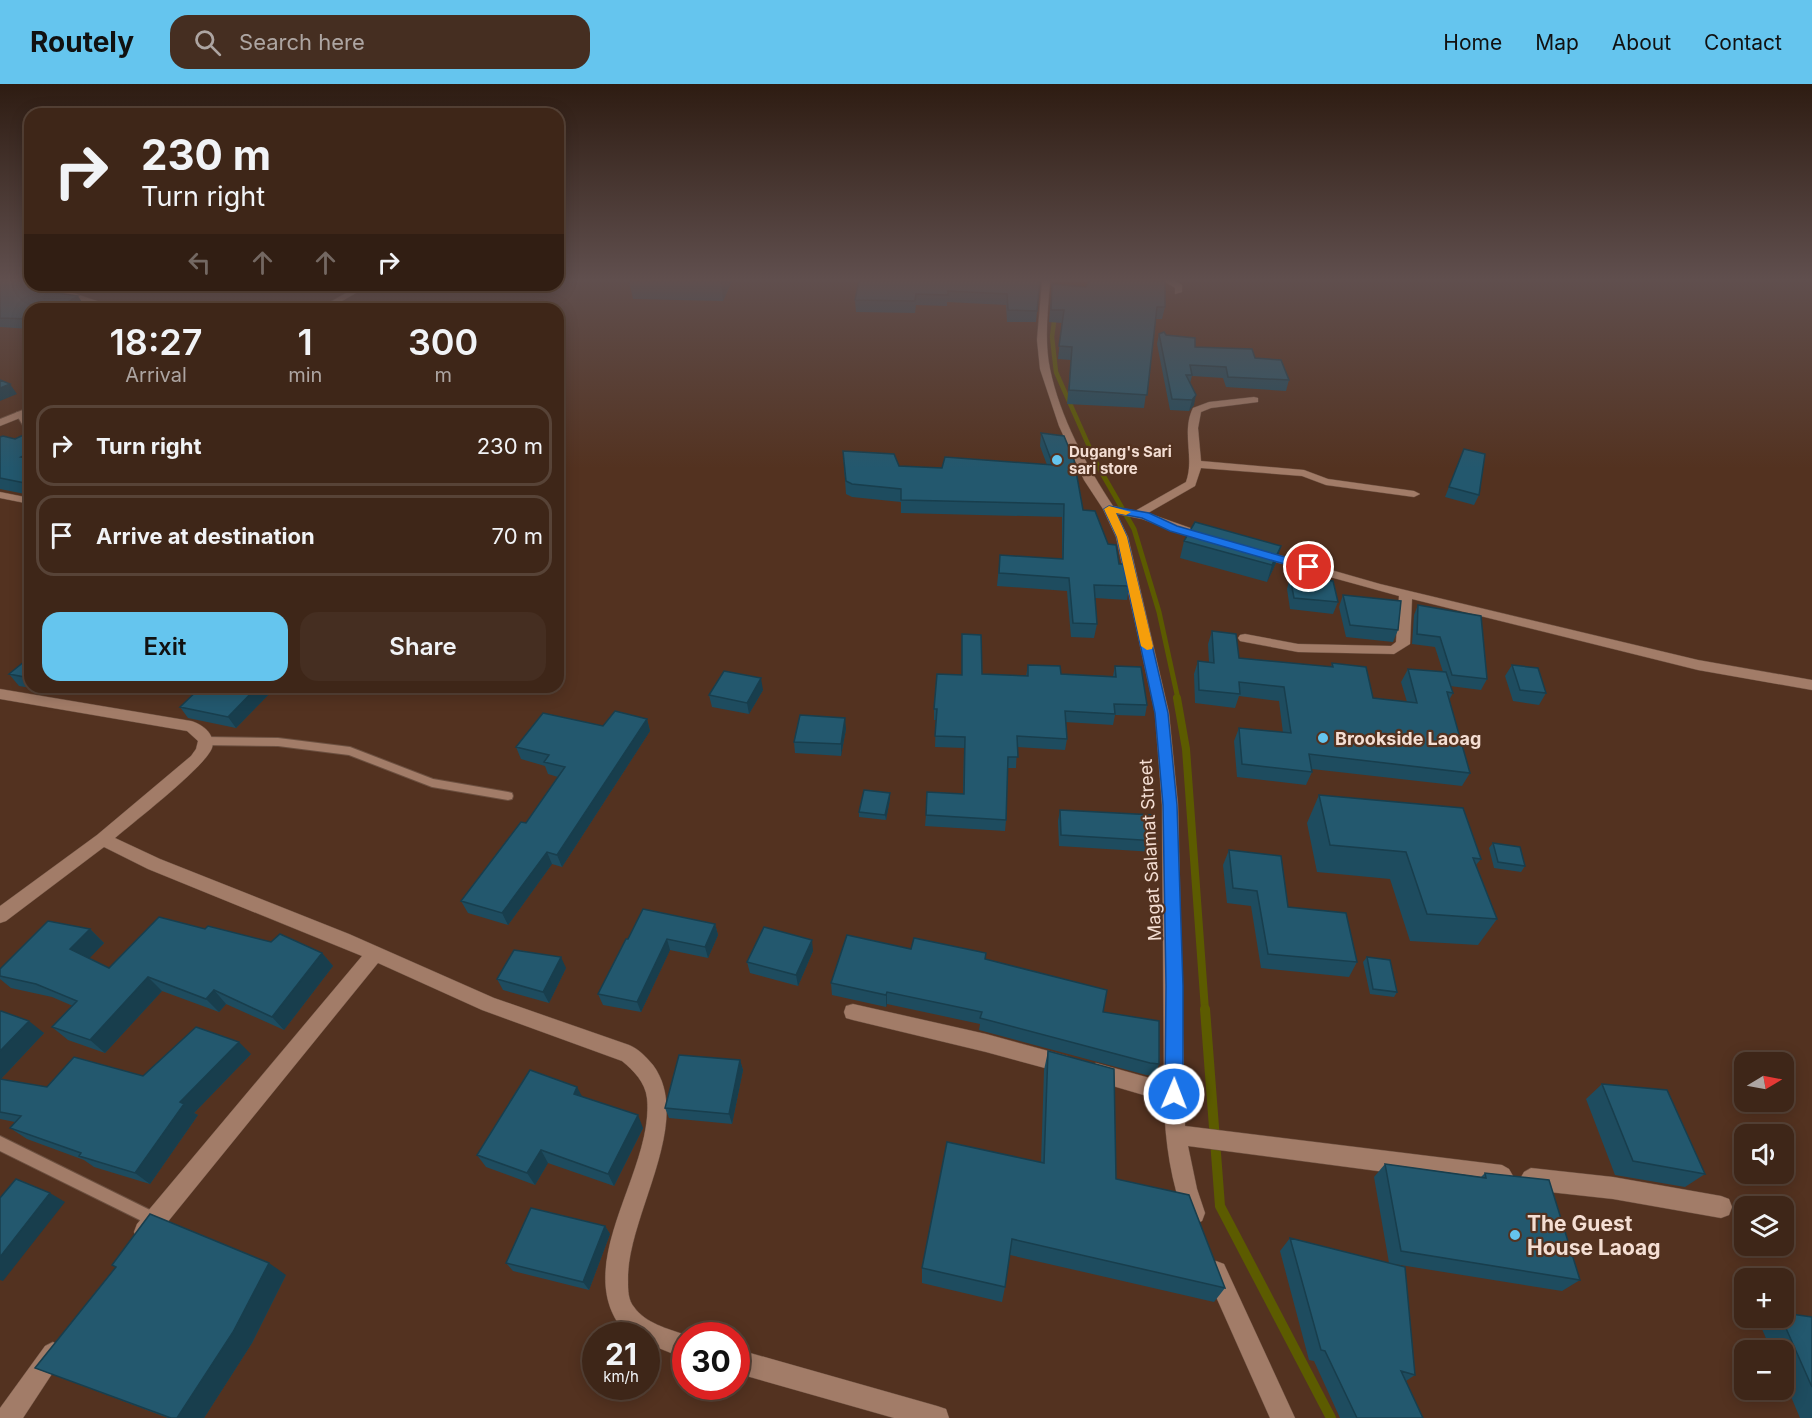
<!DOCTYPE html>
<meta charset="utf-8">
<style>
body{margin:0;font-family:Inter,sans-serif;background:#452e21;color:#f1f3f6;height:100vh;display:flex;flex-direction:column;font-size:22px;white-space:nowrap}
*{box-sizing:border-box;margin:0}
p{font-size:20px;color:#ada5a2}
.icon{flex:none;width:33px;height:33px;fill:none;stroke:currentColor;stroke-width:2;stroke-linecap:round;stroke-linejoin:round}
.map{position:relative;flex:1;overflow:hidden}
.panel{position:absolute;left:24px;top:219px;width:540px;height:390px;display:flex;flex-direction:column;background:#3e2618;border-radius:18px;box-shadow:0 3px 15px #0003,0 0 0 2px #574337}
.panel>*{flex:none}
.banner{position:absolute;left:24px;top:24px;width:540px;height:183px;border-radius:18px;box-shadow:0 3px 15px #0003,0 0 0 2px #574337;background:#3e2618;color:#f1f3f6;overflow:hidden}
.needle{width:39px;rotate:80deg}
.controls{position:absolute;left:1734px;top:968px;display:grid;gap:12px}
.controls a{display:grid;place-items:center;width:60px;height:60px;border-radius:12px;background:#3e2618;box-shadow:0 3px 15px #0003,0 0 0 2px #574337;font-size:30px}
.speed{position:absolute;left:582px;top:1238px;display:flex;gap:12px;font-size:30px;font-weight:700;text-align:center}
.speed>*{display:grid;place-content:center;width:78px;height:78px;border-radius:50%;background:#3e2618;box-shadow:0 3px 15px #0003,0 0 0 2px #574337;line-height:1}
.speed small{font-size:15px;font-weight:400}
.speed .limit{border:9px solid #d22;background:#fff;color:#111}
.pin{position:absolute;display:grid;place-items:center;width:51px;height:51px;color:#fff;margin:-26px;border:3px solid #fff;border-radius:50%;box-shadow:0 2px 6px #0007}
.me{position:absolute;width:66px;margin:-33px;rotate:1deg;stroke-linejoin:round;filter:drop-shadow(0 0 4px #0008)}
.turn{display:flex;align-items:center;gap:21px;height:126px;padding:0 18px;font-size:27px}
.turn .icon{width:78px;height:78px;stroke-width:2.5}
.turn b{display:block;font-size:42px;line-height:51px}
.lanes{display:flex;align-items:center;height:57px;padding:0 18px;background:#0003;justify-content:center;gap:30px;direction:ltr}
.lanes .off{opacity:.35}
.eta{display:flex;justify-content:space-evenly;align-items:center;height:102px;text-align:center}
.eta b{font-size:36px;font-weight:600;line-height:42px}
.action{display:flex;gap:12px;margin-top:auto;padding:12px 18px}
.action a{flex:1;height:69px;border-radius:18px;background:#65c5ee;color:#111;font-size:24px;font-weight:600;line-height:69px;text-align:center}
.action a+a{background:#452e21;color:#f1f3f6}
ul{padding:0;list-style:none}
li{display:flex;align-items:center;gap:18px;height:81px;margin:0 12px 9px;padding:0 6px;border:3px solid #574337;border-radius:18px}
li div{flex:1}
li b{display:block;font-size:22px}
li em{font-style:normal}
header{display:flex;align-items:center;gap:36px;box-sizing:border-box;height:84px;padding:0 30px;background:#65c5ee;color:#111}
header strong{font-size:28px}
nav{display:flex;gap:33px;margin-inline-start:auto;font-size:21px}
.search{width:420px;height:54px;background:#452e21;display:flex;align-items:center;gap:15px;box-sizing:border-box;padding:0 21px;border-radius:18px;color:#ada5a2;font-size:22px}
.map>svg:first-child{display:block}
</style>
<header>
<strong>Routely</strong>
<div class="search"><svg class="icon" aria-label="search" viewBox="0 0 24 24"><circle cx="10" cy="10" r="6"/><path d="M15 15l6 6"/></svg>Search here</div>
<nav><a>Home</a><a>Map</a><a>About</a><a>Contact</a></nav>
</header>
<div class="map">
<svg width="1812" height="1334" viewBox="0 0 1812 1334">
<rect width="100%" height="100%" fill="#533220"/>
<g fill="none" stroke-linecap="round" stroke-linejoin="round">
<path stroke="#5c5b00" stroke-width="4.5" d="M1055,230L1052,253L1056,288L1096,378"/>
<path stroke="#5c5b00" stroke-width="5" d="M1095,377L1134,445L1159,528L1178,615"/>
<path stroke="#5c5b00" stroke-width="8" d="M1177,614L1186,665L1205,926"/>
<path stroke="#5c5b00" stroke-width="10" d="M1205,925L1220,1122L1331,1334"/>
<g stroke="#6c5040" stroke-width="2">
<path id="service" d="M17,328L24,330L30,340V348H27L16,330Z
M206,653L278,654L350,663L433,695L508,708L512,709L513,712L512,715L508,716L432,703L349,671L278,662L206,661L201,657Z
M0,1052L160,1131L163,1136L160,1141L155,1144L150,1141L0,1067Z"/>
</g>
<g stroke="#6c5040" stroke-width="1">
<path id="minor" d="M1042,197H1050C1048,226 1044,256 1050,285C1060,333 1086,381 1113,422L1135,427L1186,398C1195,374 1181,348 1193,324L1209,318L1254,313L1258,314V318L1211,324L1201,328L1198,344L1201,377L1304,386L1328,395L1414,407L1420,410L1414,413L1326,401L1302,392L1201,384L1195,402L1148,429L1210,451V457H1202L1142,435L1117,430L1128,453L1169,629L1178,721L1185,1042L1502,1081L1509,1085L1513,1092L1509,1099L1502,1103L1461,1098L1188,1062L1197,1105L1205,1129L1202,1137L1194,1140L1186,1137C1171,1099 1165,1058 1164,1017L1089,995L1086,988L1089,981L1096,979L1164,998L1162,721L1155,629L1116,453L1103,425L1084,396L1059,342L1040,285L1037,256Z
M1164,197H1175L1182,201V208L1175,210V204Z
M45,201H55L61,205L121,225C101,225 59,215 45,201Z
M360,201H370L328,225H318Z
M30,323V330L0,342V335Z
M0,408L30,414V420L0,414Z
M1258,465L1380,500L1698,576L1812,596V606L1698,586L1412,515L1410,560L1394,570L1298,568L1245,558L1240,557L1238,554L1240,551L1245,550L1298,560L1391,562L1396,558L1399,512L1254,472L1252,469Z
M0,605L191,637C202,640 216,650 212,664C205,683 135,737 115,754L160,775L349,850L494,914L629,961C639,965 646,973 653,981C695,1038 626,1133 628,1197C628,1206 628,1216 634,1223C645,1239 668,1245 686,1251V1275L646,1259V1251C628,1251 620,1246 612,1228C584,1164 654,1080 647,1014C645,998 634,987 622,977L482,926L378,879L153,1156L145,1159L137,1156L134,1148L137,1140L362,872L148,785L104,763L6,837L0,839V822L97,751L191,672L196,665L198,657L187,647L0,615Z
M853,920L986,950L1067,972L1074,975L1077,981L1074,987L1067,990L986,968L853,936L846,934L844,928L846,922Z
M1531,1084L1613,1093L1721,1112L1729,1115L1732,1123L1729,1131L1721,1134L1613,1115L1531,1106L1524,1102L1520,1095L1524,1088Z
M1216,1177L1224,1180L1295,1334H1270L1205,1188L1208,1180Z
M53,1258L61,1262L65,1270L23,1334H0V1324L45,1262Z
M736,1265L937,1322L946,1325L949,1334H894L736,1289Z"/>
</g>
<use href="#service" fill="#a27c68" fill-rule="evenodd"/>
<use href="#minor" fill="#a27c68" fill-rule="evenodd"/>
</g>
<path fill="#1e4c5f" d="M0,197L63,210L84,221L30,225V245L0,243Z
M629,197H732L723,217L633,215Z
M1040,197L1036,238H1007L1006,221L947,218V222L916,221L915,229L856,228L855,216Z
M1052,200L1165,223L1162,235H1156L1144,324L1067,320L1071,276L1058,275L1062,239L1049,238Z
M60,201H86L75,207Z
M1159,250L1166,251L1195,263L1255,274L1289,296L1286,307L1226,303L1223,294L1192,292L1190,299L1194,321L1189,327L1170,326L1157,260Z
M30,348V411L0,405V353L15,355Z
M1041,349L1083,426L1108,460L1129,502L1127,516L1095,514L1097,540L1094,554L1071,553L1067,507L997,502L1000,471L1062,475V433L901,429V418L852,413L846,410L843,367L899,382L942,384L1047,381L1040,362Z
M1464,365L1479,411L1474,421L1445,413Z
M1184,457L1276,479L1267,498L1180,474Z
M1290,493L1338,518L1333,530L1290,525L1287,505Z
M1343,511L1398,546L1393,558L1346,553L1339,523Z
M1418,521L1487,595L1481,606L1450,602L1453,609L1449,616L1470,689L1462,702L1312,685V688L1306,701L1237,693L1234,657L1239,644L1283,649L1279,617L1239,612L1235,624L1195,619L1194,590L1198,577L1209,578L1208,560L1212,547L1239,574L1331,583L1332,579L1373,614L1407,618L1401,598L1408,585L1443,588L1435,563L1412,560L1414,531Z
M30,573V603H46L43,606L19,602L9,590Z
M1028,581L1061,590L1113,592L1115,582L1147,621L1145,632L1115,631L1113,641L1065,638L1067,655L1065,666L1017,663L1016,684H1007L1006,736L1005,747L925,742L926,731L963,710L964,664L935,663L936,636H934V625L961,591L982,590L1026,592Z
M1512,581L1546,609L1539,621L1513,617L1505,592Z
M201,603H273L274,605L236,644L188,634L180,623Z
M763,606L749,630L712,623L709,611Z
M647,635L650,647L562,783L552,780L508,841L468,829L461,817L526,739L558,693L548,690L545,682L521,675L516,663L603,642Z
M846,645L841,672L795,669L794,658Z
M890,709V715L886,736L859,733V728Z
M1319,711L1481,775L1476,781L1497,835L1478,861L1410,857L1390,795L1317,788L1307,739Z
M1060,726L1157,757L1154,768L1059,762L1058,737Z
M1493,759L1525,782L1521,788L1494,784L1489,764Z
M1229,766L1288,823L1357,878L1349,893L1261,884L1251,822L1227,819L1223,781Z
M715,840L718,851L708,874L670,866L641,928L603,921L598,910L628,855Z
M90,845L104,859L89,874L109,884L205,845L322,869L333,882L284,946L226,920L219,928L162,907L105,969L68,956L52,943L73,922L52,913L11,904L0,895V885Z
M911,865L985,876L1103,928L1159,980L1155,992L1146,991L979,946L980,940L887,920L886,923L832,911L831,899Z
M813,867L798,902L750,889L747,878Z
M1367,873L1397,908L1394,913L1370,910L1363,878Z
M566,884L549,919L503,906L497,895Z
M0,928L44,949L1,995L47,1003L143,992L251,970L194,1029L198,1031L150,1100L94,1083L84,1076L27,1055L10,1044L15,1038L0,1035Z
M1048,967L1116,1095L1225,1204L1214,1218L1010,1171L1005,1203L1002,1218L922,1199V1184L1041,1079L1044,986Z
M740,976L743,986L732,1040L669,1034L665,1024Z
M1602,1000L1705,1090L1685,1103L1615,1091L1586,1015Z
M582,1013L643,1044L614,1102L548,1079L535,1101L486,1083L477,1071Z
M1385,1080L1481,1093L1485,1089L1580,1196L1562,1207L1394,1180L1415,1291L1406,1297L1423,1334H1340L1314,1277L1309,1276L1280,1167L1290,1154L1389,1179L1374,1093Z
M605,1142L610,1150L589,1206L513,1187L506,1179Z
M286,1191L252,1259L204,1334H168L35,1284Z
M1771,1233H1812V1334H1800L1784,1296V1266H1771L1759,1238Z"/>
<path fill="#183e4d" d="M721,197H732L723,217L721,198Z
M71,201H86L75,207Z
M78,212L84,221L78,225H56Z
M10,300L17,310L0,317V304Z
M1196,311L1194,321L1189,327L1192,316Z
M30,369V385L21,373Z
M1281,462L1276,479L1267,498L1272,481Z
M761,594L763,606L749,630L747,619Z
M257,603H273L274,605L236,644L228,633Z
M845,634L846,645L841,672V660Z
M647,635L650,647L562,783L557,771Z
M890,709V715L886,736L885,731Z
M547,768L552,780L508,841L502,829Z
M715,840L718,851L708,874L705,863Z
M90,845L104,859L85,879L70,865Z
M667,855L670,866L641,928L637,918Z
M812,856L813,867L798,902L796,891Z
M322,869L333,882L284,946L272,933Z
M561,873L566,884L549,919L543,908Z
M148,893L162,907L105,969L90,956Z
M214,906L226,920L219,928L206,915Z
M887,908V920L886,923V911Z
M29,937L44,949L0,996V967Z
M239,958L251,970L194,1029L198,1031L150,1100L135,1089L180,1018Z
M740,976L743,986L732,1040L729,1030Z
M577,1003L584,1016L574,1010Z
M638,1031L643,1044L614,1102L608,1090Z
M541,1066L548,1079L535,1101L527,1089Z
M50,1109L65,1118L3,1197L0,1196V1173Z
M605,1142L610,1150L589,1206L583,1198Z
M269,1179L286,1191L252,1259L204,1334H177Z"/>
<path fill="#23586e" stroke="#183e4d" stroke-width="1.5" d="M0,197H30V201H50L61,206L57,209L78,212L56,225H30V235L0,234Z
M859,197H1040L1037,227L1008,226L1007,210L948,207V211L916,210L915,217L855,216Z
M1089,197H1165V223H1157L1147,311L1069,306L1072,263L1059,262L1064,226H1051L1052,200L1086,203Z
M1164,248L1166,251L1195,254V263L1252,265L1255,274L1281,276L1289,296L1228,293L1226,283L1190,281L1192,291H1186L1196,311L1192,316L1172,315L1159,250Z
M0,296L10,300L0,304Z
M30,348V369L21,373L30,375V400L0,394V353L3,352L15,355Z
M1041,349L1064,352L1074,376L1083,426L1095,427L1108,460L1116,461L1119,480H1125L1129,502L1094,501L1097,540L1073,539L1069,494L999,489L1000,471L1063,475L1064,420L901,416V405L852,400L846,397L843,367L894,370L899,382L942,384L945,373L1053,381Z
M1464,365L1485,370L1479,411L1449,403Z
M1195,438L1281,462L1272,481L1184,457Z
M1290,493L1333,497L1338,518L1294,514Z
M1343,511L1401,517L1398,546L1350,541Z
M1418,521L1481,532L1487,595L1452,591L1440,553L1417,550Z
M1212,547L1236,550L1239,574L1333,583L1332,579L1366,583L1373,614L1417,619L1408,585L1446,588L1453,609L1447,608L1470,689L1309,670L1312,688L1242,680L1239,644L1291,649L1284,603L1239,598L1240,610L1199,606L1198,577L1214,579Z
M962,550L981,551L982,590L1028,592V581L1060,582L1061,590L1116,593L1115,582L1141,583L1147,621L1114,620L1115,630L1065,627L1067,655L1017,652L1018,673H1008L1006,736L926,731L927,708L964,710L965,653L935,652L937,625H934L937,590L962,591Z
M30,573V594L9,590Z
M1512,581L1538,584L1546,609L1520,606Z
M724,587L761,594L747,619L709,611Z
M201,603H257L228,633L180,623Z
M615,627L647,635L557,771L547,768L502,829L461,817L521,738L526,739L565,683L544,678L549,671L516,663L543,629L603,642Z
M800,631L845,634L841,660L794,658Z
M864,706L890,709L885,731L859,728Z
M1319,711L1463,724L1481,775L1473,774L1497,835L1427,830L1406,768L1330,761Z
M1060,726L1154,731L1157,757L1061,751Z
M1493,759L1520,763L1525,782L1498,778Z
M1229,766L1281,772L1288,823L1346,829L1357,878L1268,870L1257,807L1233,804Z
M643,825L715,840L705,863L667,855L637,918L598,910L626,855H628Z
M159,833L205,845L208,842L271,858L280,850L322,869L272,933L214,906L206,915L148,893L90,956L52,943L77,917L36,900L0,892V885L48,837L90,845L70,865L109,884Z
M764,843L812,856L796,891L747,878Z
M847,851L911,865L914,854L986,869L985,875L1107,906L1103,928L1159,937V980L1150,979L980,934L982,928L887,908L886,911L831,899Z
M514,866L561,873L543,908L497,895Z
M1367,873L1390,876L1397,908L1373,905Z
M1,927L29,937L0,967V928Z
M196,943L239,958L180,1018L184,1020L135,1089L79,1072L81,1069L10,1044L21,1032L0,1028V995L47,1003L74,973L143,992Z
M1048,967L1114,985L1116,1095L1189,1111L1225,1204L1012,1155L1005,1203L922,1184L947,1058L1044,1079Z
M679,971L740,976L729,1030L665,1024Z
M530,986L577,1003L574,1010L638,1031L608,1090L541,1066L527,1089L477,1071Z
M1602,1000L1667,1006L1705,1090L1633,1077Z
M1385,1080L1486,1094L1485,1089L1549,1096L1580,1196L1401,1167Z
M16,1095L50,1109L0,1173V1114Z
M531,1124L605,1142L583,1198L506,1179Z
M150,1130L269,1179L233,1248L177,1334H171L35,1284L116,1183L112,1181Z
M1290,1154L1405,1183L1415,1291L1401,1287L1423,1334H1357L1325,1267L1321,1266Z
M1784,1229L1812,1233V1303L1781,1233H1784Z"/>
<linearGradient id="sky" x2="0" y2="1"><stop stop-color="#2e1c12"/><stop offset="0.51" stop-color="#604f4e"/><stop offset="1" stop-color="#604f4e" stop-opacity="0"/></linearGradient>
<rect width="1812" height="384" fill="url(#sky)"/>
<path fill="#1a73e8" stroke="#114b97" stroke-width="1.5" d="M1109,422L1149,429L1177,442L1313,481L1315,483L1309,487L1305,486L1170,447L1142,434L1116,429L1127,453L1168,629L1177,721L1183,902V1010L1180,1016L1174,1018L1167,1016L1165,1010L1166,902L1163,721L1155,629L1117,453L1104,425Z"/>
<path fill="#f59e0b" d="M1109,422L1131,428L1126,431L1116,429L1127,453L1153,562L1152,565L1147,566L1141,562L1117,453L1104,425Z"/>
<g fill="#65c5ee" stroke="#533220" stroke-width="2">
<circle cx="1057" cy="376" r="6"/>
<circle cx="1323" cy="654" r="6"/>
<circle cx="1515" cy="1151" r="6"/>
</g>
<g text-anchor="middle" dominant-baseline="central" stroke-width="4.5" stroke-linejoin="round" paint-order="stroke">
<g font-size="15" font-weight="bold" fill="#f4ded3" stroke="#533220" text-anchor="start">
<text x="1069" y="367">Dugang's Sari<tspan x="1069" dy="17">sari store</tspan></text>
</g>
<g font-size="18" font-weight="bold" fill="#f4ded3" stroke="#533220" text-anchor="start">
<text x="1335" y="654">Brookside Laoag</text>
</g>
<g font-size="18" fill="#f4ded3" stroke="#533220">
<text transform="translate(1150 766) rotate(-93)">Magat Salamat Street</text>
</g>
<g font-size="21" font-weight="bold" fill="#f4ded3" stroke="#533220" text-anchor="start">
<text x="1527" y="1139">The Guest<tspan x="1527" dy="24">House Laoag</tspan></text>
</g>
</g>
</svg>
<div class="controls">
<a><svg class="needle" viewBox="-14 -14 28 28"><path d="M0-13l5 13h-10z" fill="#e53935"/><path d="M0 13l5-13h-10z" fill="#ada5a2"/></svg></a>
<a><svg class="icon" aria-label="sound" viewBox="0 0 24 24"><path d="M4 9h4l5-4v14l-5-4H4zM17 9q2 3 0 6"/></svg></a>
<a><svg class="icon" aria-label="layers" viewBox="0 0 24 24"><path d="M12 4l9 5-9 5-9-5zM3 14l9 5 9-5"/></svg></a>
<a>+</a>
<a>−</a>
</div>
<div class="speed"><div>21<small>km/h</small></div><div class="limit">30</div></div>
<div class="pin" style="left:1309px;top:483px;background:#d93025"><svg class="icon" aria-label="arrive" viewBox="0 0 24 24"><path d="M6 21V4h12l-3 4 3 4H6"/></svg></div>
<svg class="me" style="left:1174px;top:1010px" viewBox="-20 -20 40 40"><circle r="17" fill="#1a73e8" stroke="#fff" stroke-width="3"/><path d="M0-11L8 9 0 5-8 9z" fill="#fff"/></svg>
<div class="banner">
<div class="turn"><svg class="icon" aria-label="right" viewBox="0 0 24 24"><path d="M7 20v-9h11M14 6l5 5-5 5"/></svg><div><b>230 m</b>Turn right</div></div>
<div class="lanes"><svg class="icon off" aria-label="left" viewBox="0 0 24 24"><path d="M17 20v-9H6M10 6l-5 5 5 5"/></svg><svg class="icon off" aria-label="ahead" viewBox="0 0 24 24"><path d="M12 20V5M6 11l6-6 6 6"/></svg><svg class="icon off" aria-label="ahead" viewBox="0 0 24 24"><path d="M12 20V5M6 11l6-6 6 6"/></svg><svg class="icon" aria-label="right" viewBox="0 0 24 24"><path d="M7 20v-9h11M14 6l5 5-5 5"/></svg></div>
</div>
<section class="panel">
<div class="eta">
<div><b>18:27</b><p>Arrival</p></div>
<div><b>1</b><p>min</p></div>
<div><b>300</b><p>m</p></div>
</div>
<ul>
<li><svg class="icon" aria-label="right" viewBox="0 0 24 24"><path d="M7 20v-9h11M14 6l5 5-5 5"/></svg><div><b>Turn right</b></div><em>230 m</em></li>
<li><svg class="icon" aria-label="arrive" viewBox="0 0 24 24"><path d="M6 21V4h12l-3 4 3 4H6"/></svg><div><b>Arrive at destination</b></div><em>70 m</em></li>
</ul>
<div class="action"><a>Exit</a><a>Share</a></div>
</section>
</div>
